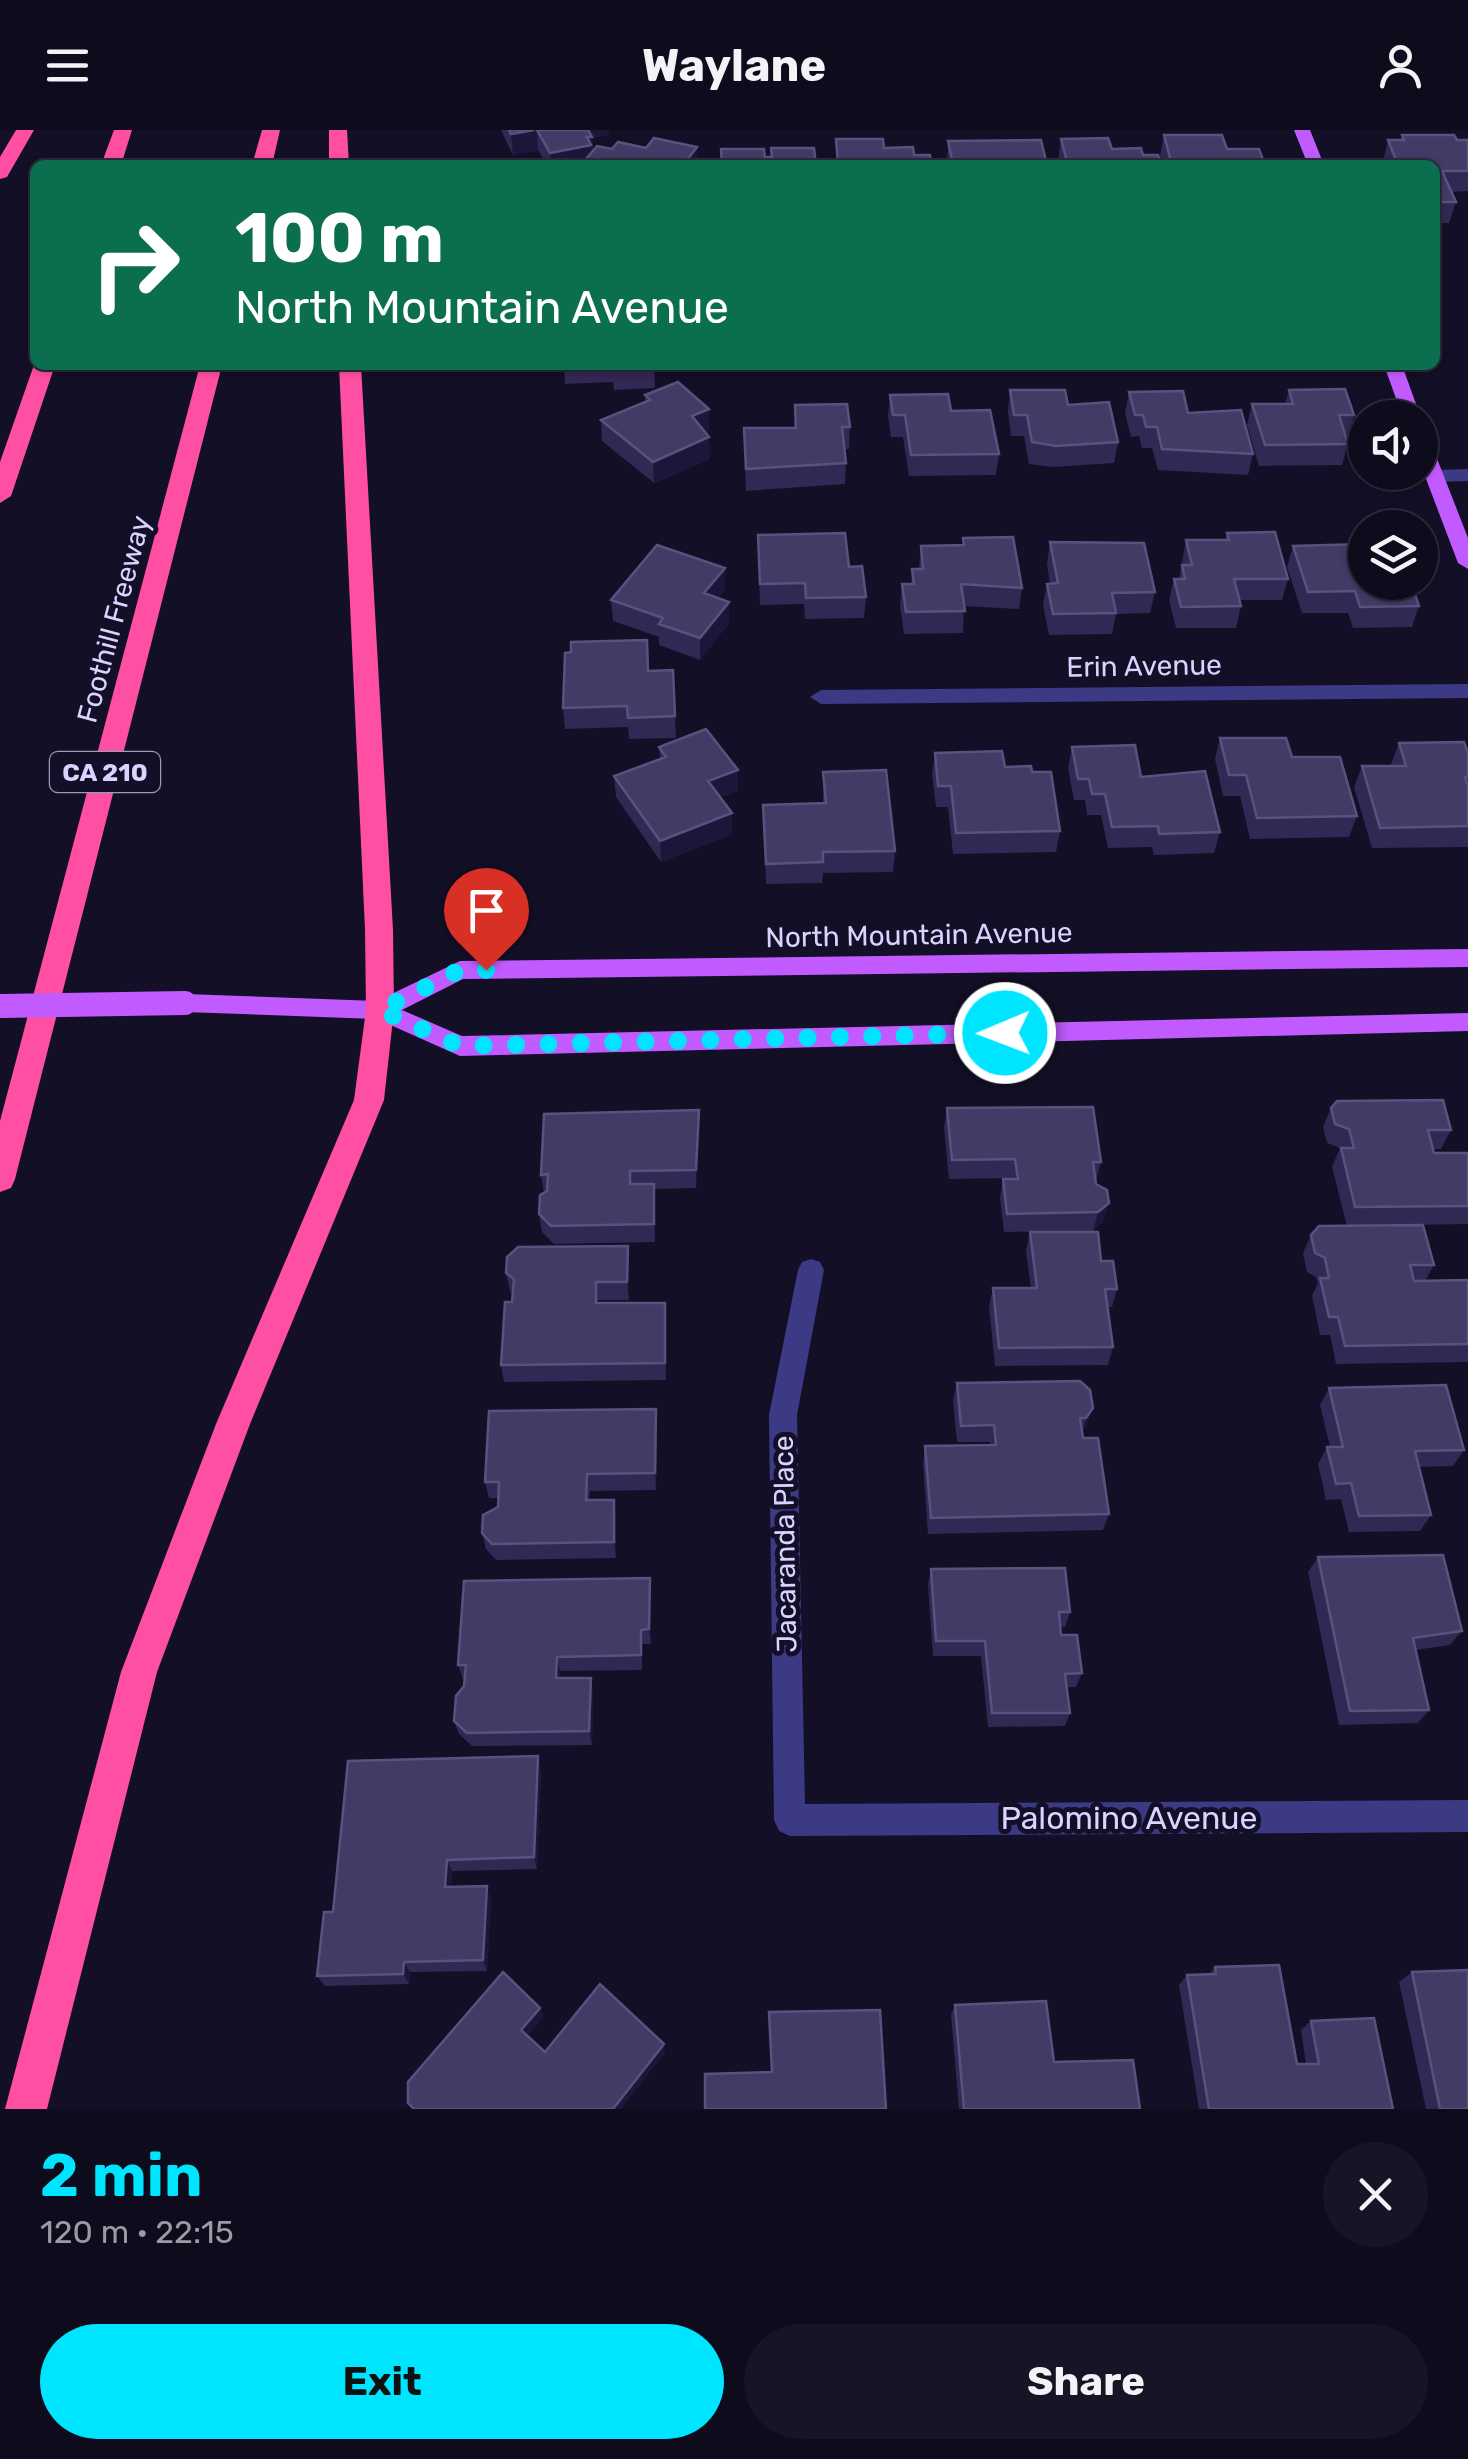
<!DOCTYPE html>
<meta charset="utf-8">
<style>
body{margin:0;font-family:Rubik,sans-serif;background:#171425;color:#f1f3f6;height:100vh;display:flex;flex-direction:column;font-size:38px;white-space:nowrap}
*{box-sizing:border-box;margin:0}
p{font-size:32px;color:#9b9ba3}
.icon{flex:none;width:55px;height:55px;fill:none;stroke:currentColor;stroke-width:2;stroke-linecap:round;stroke-linejoin:round}
.map{position:relative;height:1979px;overflow:hidden}
.sheet{display:flex;flex-direction:column;background:#0e0b1c;flex:1}
.sheet>*{flex:none}
.hud{position:absolute;left:30px;top:30px;width:1410px;height:210px;border-radius:15px;box-shadow:0 2px 8px #0004,0 0 0 2px #2e2b3b;background:#0b6e4f;color:#fff;overflow:hidden}
.controls{position:absolute;left:1348px;top:270px;display:grid;gap:20px}
.controls a{display:grid;place-items:center;width:90px;height:90px;border-radius:50%;background:#0e0b1c;box-shadow:0 2px 8px #0004,0 0 0 2px #2e2b3b;font-size:50px}
.pin{position:absolute;display:grid;place-items:center;width:85px;height:85px;color:#fff;margin:-102px -42px;border-radius:50% 50% 50% 0;rotate:-45deg;box-shadow:0 0 10px #0007}
.pin .icon{rotate:45deg}
.me{position:absolute;width:110px;margin:-55px;rotate:269deg;stroke-linejoin:round;filter:drop-shadow(0 0 8px #0008)}
.turn{display:flex;align-items:center;gap:35px;height:210px;padding:0 40px;font-size:45px}
.turn .icon{width:130px;height:130px;stroke-width:2.5}
.turn b{display:block;font-size:70px;line-height:85px}
.round{display:grid;place-items:center;flex:none;width:105px;height:105px;border-radius:52px;background:#171425}
.summary{display:flex;align-items:center;justify-content:space-between;height:170px;padding:0 40px}
h1{font-size:60px;font-weight:700;line-height:75px;color:#00e5ff}
.primary-button{display:flex;gap:20px;margin-top:auto;padding:20px 40px}
.primary-button a{flex:1;height:115px;border-radius:60px;background:#00e5ff;color:#111;font-size:40px;font-weight:700;line-height:115px;text-align:center}
.primary-button a+a{background:#171425;color:#f1f3f6}
header{display:flex;justify-content:space-between;align-items:center;height:130px;padding:0 40px;background:#0e0b1c;font-size:45px;font-weight:700}
.map>svg:first-child{display:block}
</style>
<header><svg class="icon" aria-label="menu" viewBox="0 0 24 24"><path d="M4 6h16M4 12h16M4 18h16"/></svg>Waylane<svg class="icon" aria-label="person" viewBox="0 0 24 24"><circle cx="12" cy="8" r="4"/><path d="M4 21q1-7 8-7t8 7"/></svg></header>
<div class="map">
<svg width="1468" height="1979" viewBox="0 0 1468 1979">
<rect width="100%" height="100%" fill="#130f26"/>
<g fill="none" stroke-linecap="round" stroke-linejoin="round">
<path fill="#3d3a85" fill-rule="evenodd" d="M763,235H783L774,240Z
M1468,339V351L1434,352L1425,346L1434,340Z
M1468,554V568L821,574L810,567L821,560Z
M811,1129L820,1132L824,1140L797,1285L805,1674L1468,1670V1702L790,1706L779,1701L774,1690L769,1285L798,1140L802,1132Z"/>
<path fill="#c25bff" fill-rule="evenodd" d="M1294,0H1310L1324,35H1308Z
M1384,235H1402L1421,288L1420,290L1403,288Z
M1420,302L1429,308L1468,408V439L1458,433L1420,333Z
M1468,819V837L463,849L402,880L462,906L1468,883V901L460,926L377,889L185,882L173,873L185,864L377,871L460,831Z"/>
<path fill="#ff4fa3" fill-rule="evenodd" d="M16,0H34L7,47L0,49V27Z
M114,0H132L121,35H101Z
M262,0H280L272,35H252Z
M329,0H347L349,35H329Z
M35,232L55,235L11,366L0,373V332Z
M200,235H222L15,1049L11,1058L0,1062V991Z
M339,235H361L393,800L394,880L384,970L250,1294L157,1542L47,1979H5L121,1542L216,1294L354,970L366,880L365,800Z"/>
<path stroke="#c25bff" stroke-width="24" d="M0,876L185,873"/>
</g>
<path fill="#312854" d="M501,0H609V5L592,8L593,21L697,35H547L538,20L513,25Z
M1164,5L1227,19L1265,35H1163L1160,26Z
M1402,5L1468,10V61L1451,62L1456,72L1449,93H1435V35H1384L1383,31L1388,10H1400Z
M1061,9L1143,25L1161,35H1060L1058,30Z
M948,11L1047,35H947Z
M564,235H654L655,258L614,260L613,252L565,254Z
M1010,260L1068,275L1118,312L1114,333L1053,337L1029,334L1024,306H1011L1008,282Z
M1289,260L1354,285L1348,307H1346L1348,314L1342,335L1259,336L1247,295L1252,274H1285Z
M1129,262L1188,283L1253,324L1248,345L1158,340L1152,318H1142L1139,306L1131,307L1125,283Z
M645,265L709,300L705,302L710,329L654,353L602,311L601,290L645,272Z
M890,265L951,281L999,324L996,345L909,346L903,307H891L888,286Z
M795,275L850,297L849,319H845L846,333L845,354L746,361L744,298H794Z
M1227,403L1288,449L1282,470H1240L1241,476L1236,498H1176L1169,470L1174,449H1179L1186,410H1225Z
M758,405L849,437L866,467L864,488L805,489L804,474L760,475Z
M963,408L1022,458L1019,479L964,476L963,503L904,504L900,475L902,454H911L912,439H919L921,416L962,415Z
M1050,412L1155,462L1150,483L1116,484L1112,504L1049,505L1043,475L1047,454H1050L1047,434Z
M1293,416L1419,476L1412,497L1353,498L1348,483H1302L1287,437Z
M725,459L718,468L729,493L700,530L659,515V507L613,491L611,470Z
M673,540L676,608L629,609L628,597L565,599L563,578L648,541Z
M1220,608L1292,627L1357,686L1349,707L1250,709L1240,666H1223L1215,629Z
M1399,613L1468,623V717L1372,718L1354,657L1362,636H1392L1391,634Z
M659,617L738,640V661L720,667L732,704L661,732L616,667L614,646L660,629Z
M1072,617L1141,647L1220,702L1214,723L1154,725L1152,717L1108,718L1101,685H1087L1085,670H1074L1068,638Z
M935,623L1032,642L1060,701L1056,722L953,724L948,677H936L932,644Z
M823,642L895,721L893,742L823,743L822,753L766,754L763,675L823,673Z
M947,978L1101,1032L1096,1051L1103,1092L1093,1101L1004,1102L1000,1068L1003,1049L1011,1048L949,1049L944,998Z
M1331,978L1451,1000L1441,1019H1433L1434,1023H1468V1094L1347,1096L1332,1037L1340,1018L1327,1013L1323,997Z
M699,980L696,1058L654,1059L655,1112L554,1114L542,1102L539,1084L544,1063L541,1045Z
M1030,1102L1101,1131L1117,1159L1112,1177H1108L1113,1217L1108,1235L995,1236L989,1176L993,1158H1031L1026,1121Z
M1311,1105L1434,1135L1425,1151L1468,1150V1232L1336,1234L1330,1205H1320L1312,1166L1318,1153L1316,1147L1307,1142L1303,1123Z
M629,1134V1170H598V1173H665L666,1250L504,1252L501,1235L513,1164L510,1161L506,1143Z
M1080,1251L1087,1295L1082,1303L1083,1308L1109,1384L1103,1400L928,1404L923,1333L925,1316L990,1315V1312H957L953,1270L957,1253Z
M1329,1258L1464,1320L1453,1336L1419,1337L1431,1385L1420,1401L1349,1402L1341,1369L1326,1370L1318,1334L1327,1317H1330L1320,1275Z
M657,1296L656,1360L590,1361L589,1370L616,1386V1428L496,1430L486,1419L482,1403L498,1377V1368H489L485,1352Z
M1318,1427L1462,1501L1450,1515L1415,1520L1429,1580L1418,1593L1339,1595L1308,1442Z
M931,1439L1070,1482L1065,1497H1060L1061,1505L1082,1543L1076,1557H1067L1070,1583L1065,1596L988,1597L981,1526H933L928,1454Z
M651,1463V1514H642V1540L560,1541V1548L593,1562L592,1615L472,1616L459,1604L454,1591L465,1549H463L458,1535Z
M538,1626L541,1640L537,1739L452,1741L451,1757L491,1767L487,1841L410,1842L409,1854L325,1856L317,1846L333,1782Z
M1215,1837L1297,1934H1306L1301,1900L1311,1891L1393,1979H1199L1179,1855L1187,1845L1209,1844Z
M1412,1842L1468,1979H1426L1399,1852Z
M955,1875L1054,1932L1140,1979H959L951,1884Z"/>
<path fill="#1d163a" d="M537,0L538,20L513,25L511,4Z
M582,0H609V5L592,8L593,35H551L550,23Z
M697,17V35H683Z
M709,279V300L692,307V286Z
M709,307L710,329L654,353L653,332Z
M725,438V459L705,485L704,463Z
M729,472V493L700,530V508Z
M738,640V661L708,672V651Z
M732,683V704L661,732L660,711Z
M699,980V1000L696,1058V1040Z
M1109,1073L1103,1092L1093,1101L1098,1082Z
M628,1116L629,1134V1170L627,1152Z
M1093,1278L1087,1295L1081,1305L1086,1288Z
M656,1279L657,1296L656,1360L655,1343Z
M614,1370L616,1386V1428L614,1412Z
M650,1448L651,1463V1514L649,1499Z
M557,1527L560,1541L559,1562L556,1548Z
M591,1548L593,1562L592,1615L589,1601Z
M538,1626L541,1640L537,1739L534,1727Z
M447,1730L452,1741L450,1768L445,1757Z
M487,1756L491,1767L487,1841L483,1830Z
M404,1832L410,1842L409,1854L403,1844Z
M540,1878L544,1887L525,1909L521,1900Z
M664,1914L665,1923L621,1979H613Z"/>
<path fill="#433a66" stroke="#5a527e" stroke-width="2.5" d="M509,0H534L511,4Z
M537,0H588L592,7H587L591,15L550,23Z
M1164,5H1222L1227,19H1259L1265,35H1172Z
M1402,5H1454L1457,10H1468V41H1442L1456,72H1435V35H1398L1388,10H1404Z
M654,8L697,17L683,35H581L597,16L612,19L618,12L646,18Z
M1108,8L1112,19L1141,18L1143,25H1158L1161,35H1068L1061,9Z
M836,9H883L884,18L913,17L914,25H930L931,35H838Z
M1041,10L1047,35H953L948,11Z
M771,18H814L816,35H722L721,19H764L765,27H772Z
M612,235H654V236L613,238Z
M678,252L709,279L692,286L709,307L653,332L601,290L650,270L645,265Z
M1345,259L1354,285H1339L1348,314L1265,315L1252,274H1293L1289,260Z
M1010,260H1065L1068,275L1109,272L1118,312L1056,316L1032,312L1027,285H1014Z
M1183,261L1188,283L1241,280L1253,324L1162,319L1157,297H1146L1143,285H1135L1129,262Z
M948,264L951,281L990,280L999,324L911,325L905,285H893L890,265Z
M847,274L850,297H842L846,333L746,339L744,298H796L795,275Z
M1275,402L1288,449H1234L1241,476L1181,477L1174,449H1185L1182,435H1192L1186,410H1229L1227,403Z
M845,403L849,437L862,436L866,467L806,468L805,453L760,454L758,405Z
M1013,407L1022,458L961,454L965,481L906,482L902,454H914L912,439H923L921,416L964,415L963,408Z
M1050,412L1144,413L1155,462L1112,463L1116,483L1053,484L1047,454L1058,453Z
M1365,414V452H1411L1419,476L1360,477L1355,461L1308,462L1293,416Z
M657,415L725,438L704,463L729,472L700,508L659,494L663,488L611,470Z
M647,510L648,541L673,540L675,586L628,588L627,576L563,578L565,523L571,522V512Z
M706,599L738,640L708,651L732,683L660,711L614,646L666,627L659,617Z
M1220,608H1286L1292,627H1340L1357,686L1257,688L1246,645H1229Z
M1464,612L1468,623V647H1465L1468,657V696L1380,698L1362,636H1406L1399,613Z
M1135,615L1141,647L1205,641L1220,702L1159,704L1158,696L1112,697L1105,664H1092L1089,649H1078L1072,617Z
M1002,621L1005,637L1031,636L1032,642H1051L1060,701L956,703L951,656H938L935,623Z
M886,640L895,721L823,722V732L766,734L763,675L826,673L823,642Z
M1443,970L1451,1000H1428L1434,1023H1468V1076L1355,1077L1341,1018H1354L1349,999L1335,994L1331,978L1337,971Z
M1093,977L1101,1032H1093L1096,1054L1107,1060L1109,1073L1098,1082L1007,1084L1003,1049H1018L1015,1029L952,1030L947,978Z
M699,980L696,1040L630,1041V1054H654V1094L551,1096L539,1084L540,1065L547,1061L548,1044L541,1045L544,984Z
M1423,1095L1434,1135H1410L1414,1151L1468,1150V1214L1345,1216L1338,1187H1329L1320,1148H1329L1325,1128L1315,1123L1311,1105L1319,1096Z
M1030,1102H1098L1101,1131H1113L1117,1159H1105L1113,1217L999,1218L993,1158H1037Z
M628,1116L627,1152H596V1173H665V1233L501,1235L505,1172H512L514,1149L506,1143L507,1127L518,1117Z
M1080,1251L1090,1260L1093,1278L1086,1288H1080L1083,1308H1098L1109,1384L931,1388L925,1316L996,1315L994,1295L961,1296L957,1253Z
M1446,1255L1464,1320L1415,1321L1431,1385L1359,1386L1351,1353L1336,1354L1327,1317H1343L1329,1258Z
M656,1279L655,1343L587,1344L586,1370H614V1412L492,1414L482,1403L483,1385L498,1377L499,1352H485L489,1281Z
M1443,1425L1462,1501L1413,1508L1429,1580L1350,1581L1318,1427Z
M1065,1438L1070,1482H1059L1061,1505H1077L1082,1543L1065,1544L1070,1583H992L985,1511H936L931,1439Z
M650,1448L649,1499L641,1500V1525L557,1527L556,1548H591L589,1601L467,1603L454,1591L456,1566L464,1556L466,1535H458L464,1451Z
M538,1626L534,1727L447,1730L445,1757L487,1756L483,1830L404,1832L403,1844L317,1846L324,1782H333L348,1631Z
M1279,1835L1297,1934H1319L1311,1891L1374,1888L1393,1979H1209L1187,1845L1216,1844L1215,1837Z
M1468,1840V1979H1440L1412,1842Z
M503,1842L540,1878L521,1900L545,1922L600,1854L664,1914L613,1979H414L408,1973V1952Z
M1046,1871L1054,1932L1133,1930L1140,1979H964L955,1875Z
M880,1880L886,1979H705V1944L772,1942L769,1882Z"/>
<g fill="none" stroke-linecap="round" stroke-linejoin="round">
<path stroke="#00e5ff" stroke-width="18" stroke-dasharray="0 32.4" d="M486,840H460L380,880L460,916L1005,903"/>
</g>
<g text-anchor="middle" dominant-baseline="central" stroke-width="10" stroke-linejoin="round" paint-order="stroke">
<rect fill="#130f26" stroke="#9e99be" stroke-width="2.5" x="50" y="622" width="110" height="40" rx="8"/>
<g font-size="25" font-weight="bold" fill="#d9d4ff">
<text x="105" y="642">CA 210</text>
</g>
<g font-size="28" fill="#d9d4ff" stroke="#130f26">
<text transform="translate(114 489) rotate(-75)">Foothill Freeway</text>
<text transform="translate(1144 536) rotate(-1)">Erin Avenue</text>
<text transform="translate(919 805) rotate(-1)">North Mountain Avenue</text>
<text transform="translate(785 1414) rotate(-91)">Jacaranda Place</text>
</g>
<g font-size="32" fill="#d9d4ff" stroke="#130f26">
<text x="1129" y="1688">Palomino Avenue</text>
</g>
</g>
</svg>
<div class="controls">
<a><svg class="icon" aria-label="sound" viewBox="0 0 24 24"><path d="M4 9h4l5-4v14l-5-4H4zM17 9q2 3 0 6"/></svg></a>
<a><svg class="icon" aria-label="layers" viewBox="0 0 24 24"><path d="M12 4l9 5-9 5-9-5zM3 14l9 5 9-5"/></svg></a>
</div>
<div class="pin" style="left:486px;top:840px;background:#d93025"><svg class="icon" aria-label="arrive" viewBox="0 0 24 24"><path d="M6 21V4h12l-3 4 3 4H6"/></svg></div>
<svg class="me" style="left:1005px;top:903px" viewBox="-20 -20 40 40"><circle r="17" fill="#00e5ff" stroke="#fff" stroke-width="3"/><path d="M0-11L8 9 0 5-8 9z" fill="#fff"/></svg>
<div class="hud">
<div class="turn"><svg class="icon" aria-label="right" viewBox="0 0 24 24"><path d="M7 20v-9h11M14 6l5 5-5 5"/></svg><div><b>100 m</b>North Mountain Avenue</div></div>
</div>
</div>
<section class="sheet">
<div class="summary"><div><h1>2 min</h1><p>120 m · 22:15</p></div><a class="round"><svg class="icon" aria-label="close" viewBox="0 0 24 24"><path d="M6 6l12 12M18 6L6 18"/></svg></a></div>
<div class="primary-button"><a>Exit</a><a>Share</a></div>
</section>
